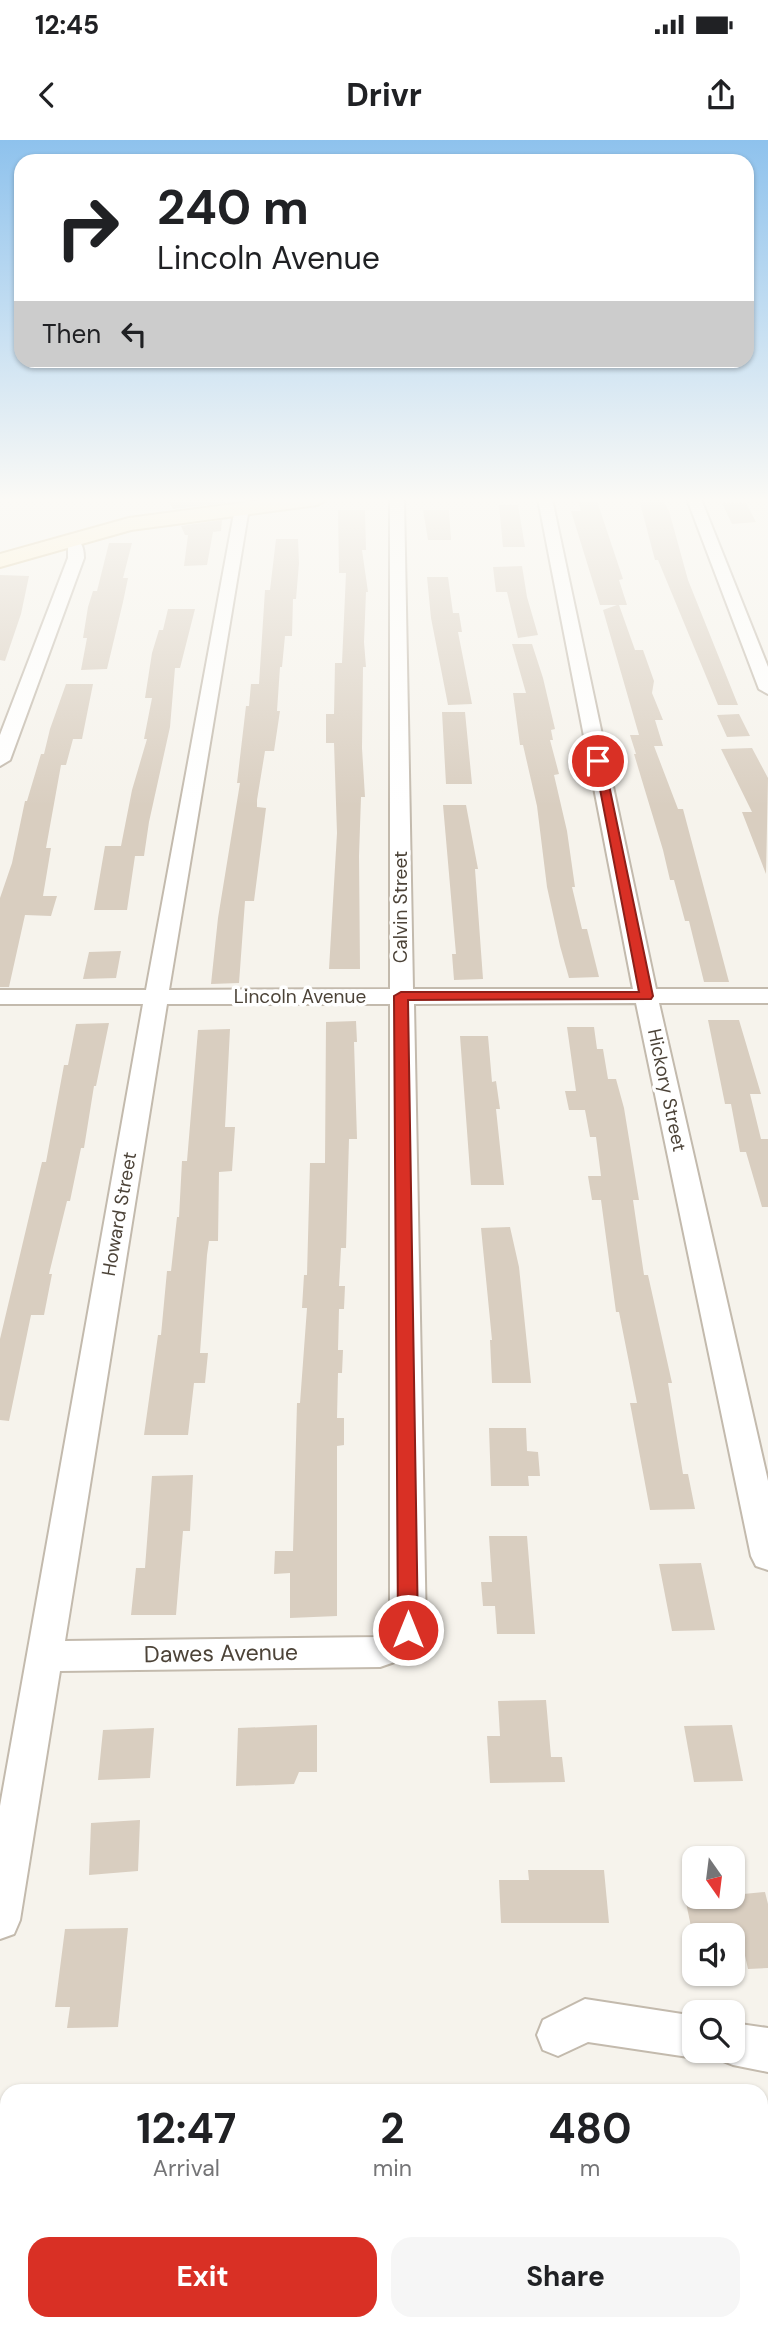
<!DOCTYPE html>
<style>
body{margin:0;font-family:"DM Sans",sans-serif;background:#f6f6f6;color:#202124;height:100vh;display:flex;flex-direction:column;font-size:26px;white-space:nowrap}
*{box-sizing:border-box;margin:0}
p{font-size:23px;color:#757577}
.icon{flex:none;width:38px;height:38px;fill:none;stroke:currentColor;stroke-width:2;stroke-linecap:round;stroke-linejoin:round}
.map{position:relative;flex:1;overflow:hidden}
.drawer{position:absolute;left:0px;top:1944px;width:768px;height:247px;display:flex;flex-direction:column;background:#fff;border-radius:21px 21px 0 0;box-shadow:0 2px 5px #0004}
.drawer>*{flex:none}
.top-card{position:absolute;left:14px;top:14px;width:740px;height:214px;border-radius:21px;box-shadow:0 2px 5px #0004;background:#fff;color:#202124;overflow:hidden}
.needle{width:46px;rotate:166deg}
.fabs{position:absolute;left:682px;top:1706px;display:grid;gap:14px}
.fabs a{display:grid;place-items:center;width:63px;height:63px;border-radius:14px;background:#fff;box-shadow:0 2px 5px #0004;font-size:35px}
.pin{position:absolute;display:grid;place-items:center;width:60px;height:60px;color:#fff;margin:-30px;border:4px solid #fff;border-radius:50%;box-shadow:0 2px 7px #0007}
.me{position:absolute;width:77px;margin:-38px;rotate:0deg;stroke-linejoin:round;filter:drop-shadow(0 0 5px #0008)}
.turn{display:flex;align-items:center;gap:24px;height:147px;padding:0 28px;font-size:32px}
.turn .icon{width:91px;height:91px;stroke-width:2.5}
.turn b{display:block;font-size:49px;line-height:60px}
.then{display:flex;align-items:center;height:66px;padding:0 28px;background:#0003;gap:14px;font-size:26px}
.eta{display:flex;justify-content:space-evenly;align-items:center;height:119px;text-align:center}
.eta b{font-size:42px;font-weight:700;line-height:49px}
.action{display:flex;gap:14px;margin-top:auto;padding:14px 28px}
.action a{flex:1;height:80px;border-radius:21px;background:#d93025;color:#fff;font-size:28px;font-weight:700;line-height:80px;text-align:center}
.action a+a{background:#f6f6f6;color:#202124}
.status{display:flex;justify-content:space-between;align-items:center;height:49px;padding:0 35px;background:#fff;direction:ltr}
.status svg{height:19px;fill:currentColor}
header{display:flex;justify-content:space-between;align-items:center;height:91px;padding:0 28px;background:#fff;font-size:32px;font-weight:700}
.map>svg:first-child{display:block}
</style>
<div class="status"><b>12:45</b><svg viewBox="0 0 49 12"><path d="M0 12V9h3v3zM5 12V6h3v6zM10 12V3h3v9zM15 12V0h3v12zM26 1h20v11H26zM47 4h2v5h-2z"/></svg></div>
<header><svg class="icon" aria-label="back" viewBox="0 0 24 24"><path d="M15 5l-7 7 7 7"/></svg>Drivr<svg class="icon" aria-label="share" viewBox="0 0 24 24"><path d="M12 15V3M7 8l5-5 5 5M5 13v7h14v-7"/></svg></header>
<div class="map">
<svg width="768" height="2190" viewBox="0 0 768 2190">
<rect width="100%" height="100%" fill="#f6f3ec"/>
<path fill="#d9cec0" d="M168,359H224L223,363L173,369Z
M639,359H662L669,371L688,440L738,565H718L658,420H655Z
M578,361H597L623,439L619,440L627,465H619L635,510H643L654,541L652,553L663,580H655L663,606H654L678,669H683L729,842H704L689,781H685L674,740H670L663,710L634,614H636L630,595H639L603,470L617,465H600L571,371H581Z
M722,363H746L756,382L732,384Z
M499,365H518L525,407H503Z
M338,370H365L366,410H362L368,452H366L364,502L366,527H363L362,608L365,657H361L359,716L360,829H329L337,693L334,603H326V574H334L335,523H342L346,433H339Z
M423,370H449L451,400H428Z
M222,380L221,391L213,392L207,425L184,426L188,395H185L181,386Z
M276,399H298L299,423L296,459H293L292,496H285L282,527H280L277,571H280L274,611H265L257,660V667L266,668L254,761H245L239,843L211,844L218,778L240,643H237L246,566H249L251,544H259L265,450H270Z
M109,403H132L123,438H128L123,462L107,529L81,530L87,498H83L88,467L93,451H97Z
M522,426L527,457L538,495L518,498L507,452H496L493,427Z
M0,435L29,436L21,474L5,521L0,520Z
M427,437H448L453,473H459L462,492H458L472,564L448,565L431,478Z
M168,469H195L180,528H175L170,587L149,682L144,716H135L127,770H94L105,706H121L132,650L147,599H144L152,558H145L152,513L159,490H163Z
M512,504H532L543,538L555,589L551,590L553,600H550L559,634L554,635L567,691L575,747H572L582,789H587L599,837L569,838L560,806L547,747L537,666L523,605H520L513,553H526Z
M66,544H93L82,599H73L66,625H61L46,708H51L43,756H57L51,776L25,775L9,847H0V758L12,723L25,661H27L41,614H44L50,589Z
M442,572H465L472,644H446Z
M739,574L750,596L727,597L717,575Z
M752,608L768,638L766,734L742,672H752L721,609Z
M443,665H466L478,729H475L483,839L454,840L452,814H456Z
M121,811L116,838L83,839L89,812Z
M708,880H739L761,954H750L761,999H768V1067H762L746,1012H740L731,964H725Z
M356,881L357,902H354L357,999H349L346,1108H341L339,1146H345L344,1169H339L338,1210H343L342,1233H338L337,1278H344V1305L337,1306V1476L290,1478V1433L274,1434L275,1411H293L297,1263H300L307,1168H302L304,1135H307L310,1023H325L326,882Z
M109,883L96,946H94L84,1008H81L70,1061H67L49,1134H52L44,1175H31L9,1281L0,1280V1199L42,1022H46L64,925H68L76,884Z
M567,887H594L597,909H603L608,939H616L624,968L639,1060H633L644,1135H648L672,1243H668L683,1334H688L695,1369L650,1370L630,1263H637L619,1172H616L601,1060H592L588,1036H601L596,997H590L585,970H569L565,951H576Z
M230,889L225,987H235L232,1031L219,1032L218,1101H209L207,1115L200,1213H208L205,1243H194L188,1295H144L158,1195H161L167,1131H171L177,1077H179L182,1021H187L198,890Z
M460,896H488L492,942L496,941L500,969H496L504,1045H471Z
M510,1087L519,1127L531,1243H492L490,1200H492L481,1088Z
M489,1288H526L527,1311L538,1312L540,1336H528L529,1346H491Z
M193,1335L190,1391H183L176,1475H131L136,1428H145L152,1336Z
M489,1396H527L535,1494H497L495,1466H483L481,1442H492Z
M701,1423L715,1490L672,1491L659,1424Z
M546,1560L551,1617H562L565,1642L490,1643L487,1596H500L498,1561Z
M317,1585V1632H299L294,1644L236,1646L238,1588Z
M732,1585L743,1641L694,1642L684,1586Z
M154,1588L150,1638L98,1640L103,1590Z
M140,1680L138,1731L89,1735L91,1683Z
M528,1730H604L609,1783H501L499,1740H529Z
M765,1752L768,1764V1828L748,1829L743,1807L733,1808V1796H693L685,1758L733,1757V1755Z
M128,1788L118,1887L67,1888L70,1867H55L65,1789Z"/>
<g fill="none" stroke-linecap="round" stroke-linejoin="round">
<g stroke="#c3baad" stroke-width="4">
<path id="street" d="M390,359H404L413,849H633L538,359H552L656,849H768V863H659L768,1341V1430L756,1426L751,1416L636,863L414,864L426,1491L409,1517L380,1527L60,1531L20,1780L14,1794L0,1799V1666L143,864H0V850H146L235,368L242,364L249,368L169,850L390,849ZM167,864H390V1487L379,1497L65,1501Z
M687,359H701L768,527V554L759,549Z
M70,395C81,398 84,408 84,418L10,620L0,626V595L68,418V408L62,400Z
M585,1859L695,1876V1911L710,1912L695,1918L588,1902L558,1916L543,1910L537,1895L543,1880Z
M733,1883L768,1888V1932L733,1925L718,1919L714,1911H733Z"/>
</g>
<g stroke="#d8c59a" stroke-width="4">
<path id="secondary" d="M271,359H327L317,365L131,390L0,427V414L129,378Z"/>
</g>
<use href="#street" fill="#fff" fill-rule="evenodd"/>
<use href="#secondary" fill="#fff1cd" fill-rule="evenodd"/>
</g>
<linearGradient id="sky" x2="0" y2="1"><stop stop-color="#8ec2ed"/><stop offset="0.54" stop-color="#fbfaf6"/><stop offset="1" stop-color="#fbfaf6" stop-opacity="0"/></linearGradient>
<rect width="768" height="666" fill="url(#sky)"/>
<path fill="#d93025" stroke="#8d1f18" stroke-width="2" d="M594,618L604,621L653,856L651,859L408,860L418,1490L415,1496L408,1499L401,1496L398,1490L394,856L401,852H639Z"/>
<g text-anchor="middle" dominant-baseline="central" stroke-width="7" stroke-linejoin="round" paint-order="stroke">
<g font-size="19" fill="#4c4338" stroke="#fff">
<text transform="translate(400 767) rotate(-90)">Calvin Street</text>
<text x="300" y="856">Lincoln Avenue</text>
<text transform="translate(667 950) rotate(78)">Hickory Street</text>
<text transform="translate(119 1074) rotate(-80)">Howard Street</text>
</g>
<g font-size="23" fill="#4c4338" stroke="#fff">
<text transform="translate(221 1513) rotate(-1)">Dawes Avenue</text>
</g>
</g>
</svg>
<div class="fabs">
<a><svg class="needle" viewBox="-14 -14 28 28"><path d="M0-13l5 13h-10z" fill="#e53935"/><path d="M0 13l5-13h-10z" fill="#757577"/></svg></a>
<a><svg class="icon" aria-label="sound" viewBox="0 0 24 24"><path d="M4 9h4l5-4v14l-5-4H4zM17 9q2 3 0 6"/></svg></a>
<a><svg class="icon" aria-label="search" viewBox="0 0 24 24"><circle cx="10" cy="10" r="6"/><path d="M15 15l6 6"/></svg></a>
</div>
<div class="pin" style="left:598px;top:621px;background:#d93025"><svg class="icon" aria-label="arrive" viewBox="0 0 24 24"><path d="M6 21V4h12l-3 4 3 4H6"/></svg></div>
<svg class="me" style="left:408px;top:1490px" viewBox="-20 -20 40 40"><circle r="17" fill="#d93025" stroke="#fff" stroke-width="3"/><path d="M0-11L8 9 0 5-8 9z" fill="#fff"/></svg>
<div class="top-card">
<div class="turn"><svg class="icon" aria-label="right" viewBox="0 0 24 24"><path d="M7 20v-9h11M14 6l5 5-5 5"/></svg><div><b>240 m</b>Lincoln Avenue</div></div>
<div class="then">Then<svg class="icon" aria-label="left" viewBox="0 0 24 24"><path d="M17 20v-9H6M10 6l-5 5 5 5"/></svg></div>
</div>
<section class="drawer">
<div class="eta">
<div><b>12:47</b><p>Arrival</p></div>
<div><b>2</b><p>min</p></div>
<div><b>480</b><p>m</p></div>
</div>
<div class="action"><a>Exit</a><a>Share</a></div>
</section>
</div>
